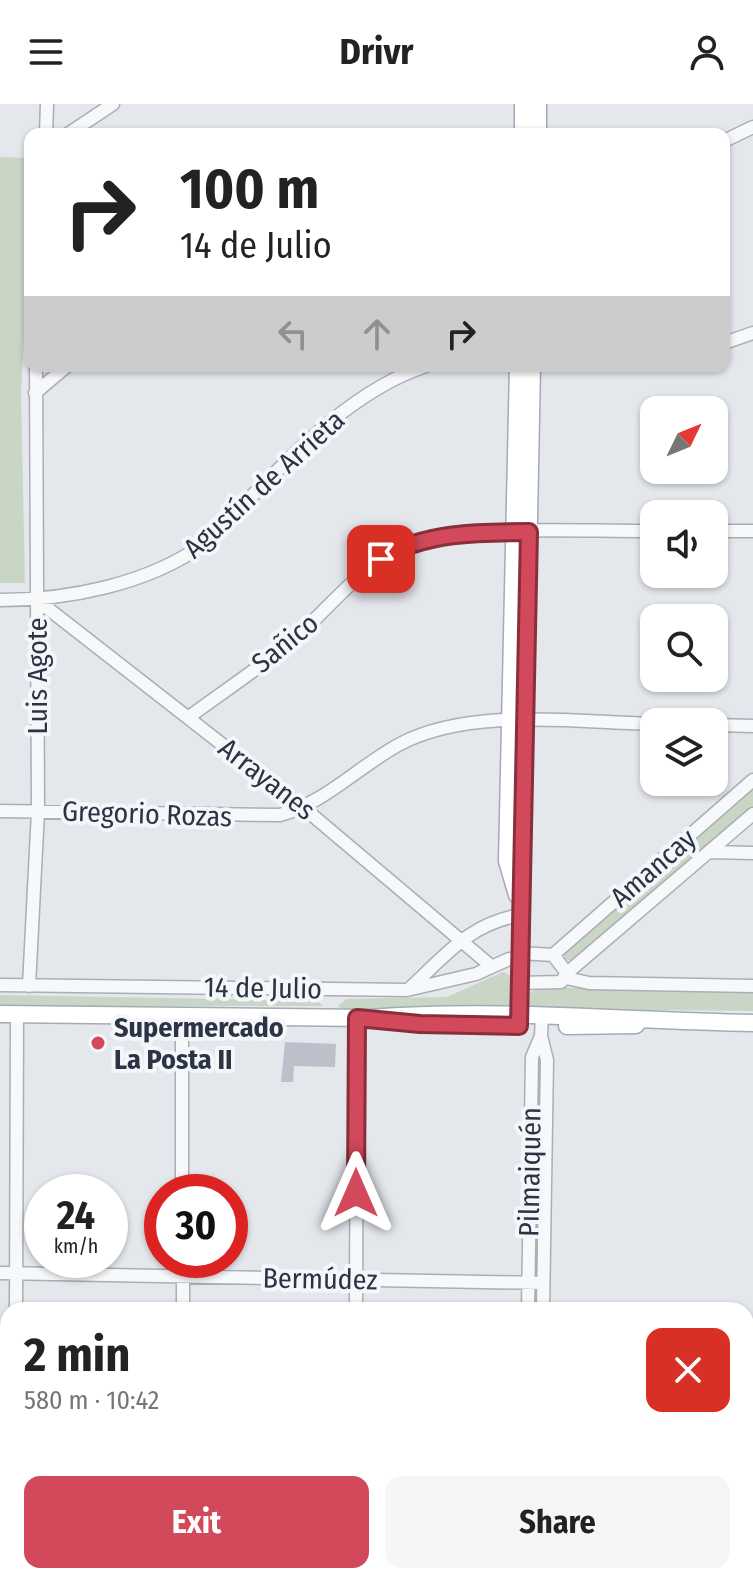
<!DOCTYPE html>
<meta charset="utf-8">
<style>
body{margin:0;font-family:"Fira Sans Condensed",sans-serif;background:#f6f6f6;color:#222;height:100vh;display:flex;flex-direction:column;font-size:30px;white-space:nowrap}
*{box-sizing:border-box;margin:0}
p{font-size:26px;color:#767676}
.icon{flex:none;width:44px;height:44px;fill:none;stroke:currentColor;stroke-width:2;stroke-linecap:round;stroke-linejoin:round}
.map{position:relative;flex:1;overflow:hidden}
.sheet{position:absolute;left:0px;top:1198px;width:754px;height:282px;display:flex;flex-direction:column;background:#fff;border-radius:24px 24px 0 0;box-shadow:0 2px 6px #0004}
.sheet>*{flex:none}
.banner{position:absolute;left:24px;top:24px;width:706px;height:244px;border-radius:16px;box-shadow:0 2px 6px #0004;background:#fff;color:#222;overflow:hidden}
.needle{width:52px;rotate:47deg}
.controls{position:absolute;left:640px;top:292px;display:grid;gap:16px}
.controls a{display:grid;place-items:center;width:88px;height:88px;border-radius:16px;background:#fff;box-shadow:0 2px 6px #0004;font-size:40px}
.speed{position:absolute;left:24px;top:1070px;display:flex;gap:16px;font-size:40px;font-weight:700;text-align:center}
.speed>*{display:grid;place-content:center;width:104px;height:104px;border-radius:50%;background:#fff;box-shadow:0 2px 6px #0004;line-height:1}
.speed small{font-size:20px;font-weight:400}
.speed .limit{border:12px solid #d22;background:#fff;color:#111}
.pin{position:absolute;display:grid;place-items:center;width:68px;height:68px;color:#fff;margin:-34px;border-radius:16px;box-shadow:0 4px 12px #0006}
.me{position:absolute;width:88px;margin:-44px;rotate:0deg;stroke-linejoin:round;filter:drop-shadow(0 0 6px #0008)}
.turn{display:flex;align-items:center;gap:28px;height:168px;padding:0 24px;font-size:36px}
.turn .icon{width:104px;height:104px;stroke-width:2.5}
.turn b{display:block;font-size:56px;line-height:68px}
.lanes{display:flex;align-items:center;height:76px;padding:0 24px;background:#0003;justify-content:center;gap:40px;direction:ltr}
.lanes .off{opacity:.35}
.round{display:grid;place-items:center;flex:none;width:84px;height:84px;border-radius:16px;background:#f6f6f6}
.overview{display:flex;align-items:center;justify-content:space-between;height:136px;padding:0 24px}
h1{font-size:48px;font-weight:700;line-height:60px}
.button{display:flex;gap:16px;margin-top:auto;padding:16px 24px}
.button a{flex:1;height:92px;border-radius:16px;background:#d1495b;color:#fff;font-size:32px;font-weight:700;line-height:92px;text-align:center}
.button a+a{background:#f6f6f6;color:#222}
header{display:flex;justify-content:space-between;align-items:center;height:104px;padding:0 24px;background:#fff;font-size:36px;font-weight:700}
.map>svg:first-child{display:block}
</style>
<header><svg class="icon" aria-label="menu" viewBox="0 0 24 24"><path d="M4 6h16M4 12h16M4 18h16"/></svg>Drivr<svg class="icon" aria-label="person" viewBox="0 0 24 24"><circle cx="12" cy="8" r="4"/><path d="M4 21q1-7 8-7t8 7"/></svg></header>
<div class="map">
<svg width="753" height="1479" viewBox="0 0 753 1479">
<rect width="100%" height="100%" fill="#e4e7ec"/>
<path fill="#c9d6c5" d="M0,53L30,54V124L21,288L25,479H0Z
M753,684V704L575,858L564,855L565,848Z
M503,868L513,873L512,898L506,906H342L338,902L346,895L447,893Z
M542,883L753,889V907L658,906L615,910L527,905L529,889Z
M0,891L318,897L323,902H0Z
M539,949L542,951L536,1159L533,1156Z"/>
<path fill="#bbc0ca" d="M285,938L336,940L335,963L294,962L293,978H281Z"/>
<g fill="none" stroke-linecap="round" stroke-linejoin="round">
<g stroke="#a9aeb7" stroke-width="15">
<path id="minor" d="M46,30L47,0
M68,30L113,0
M724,37L753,23
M724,239L753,229
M35,289L67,262
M714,427H753
M0,496C69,496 148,480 204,440C270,377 338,291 426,262
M37,496L305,705L491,862
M189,613C223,588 259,564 292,537C324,510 367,455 404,442C465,419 586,428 654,427
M714,621L753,622
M0,707L280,711C325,699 359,662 400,640C470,603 576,618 654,620
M709,748L753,749
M553,851L753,676
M567,869L753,710
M566,874L589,879L753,882
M520,879L561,878L567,869L553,851L520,849
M0,881L407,886L476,870L509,855L520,856
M29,882L38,707L36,262
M409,885C446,851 469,820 520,811
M542,911L541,932L547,956L543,1206
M182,912V1088
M0,1169L543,1179
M16,1206L17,911
M183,1206V1156
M356,1206L357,914
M528,1206L532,953L541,932
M0,1353H8
M11,1472V1479
M182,1479V1472
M358,1479V1472
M523,1479V1472
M538,1479V1472"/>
</g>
<g stroke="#a3abb8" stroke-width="19">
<path id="major" d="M523,30V0
M538,30V0
M517,791L507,757L518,262
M0,910L370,914C498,904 625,917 753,919
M519,920L532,262
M567,922L636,921"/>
</g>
<use href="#minor" stroke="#f7f8fa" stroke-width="12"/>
<use href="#major" stroke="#fff" stroke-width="16"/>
</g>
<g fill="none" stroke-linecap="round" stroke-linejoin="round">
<g stroke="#882f3b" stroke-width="20">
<path id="route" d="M356,1089L357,914L420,920L519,922L529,428C479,428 424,428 381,455"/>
</g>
<use href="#route" stroke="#d1495b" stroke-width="14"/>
</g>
<circle fill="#d1495b" stroke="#f4f6f9" stroke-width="3" cx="98" cy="939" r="8"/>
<g text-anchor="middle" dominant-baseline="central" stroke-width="8" stroke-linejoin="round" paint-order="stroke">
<g font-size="28" fill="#2b3445" stroke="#f4f6f9">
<text transform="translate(264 380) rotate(-42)">Agustín de Arrieta</text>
<text transform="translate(285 539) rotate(-39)">Sañico</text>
<text transform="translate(37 572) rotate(-90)">Luis Agote</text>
<text transform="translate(267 675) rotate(38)">Arrayanes</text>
<text transform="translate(147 710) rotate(2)">Gregorio Rozas</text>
<text transform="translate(653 764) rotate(-41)">Amancay</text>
<text transform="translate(263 884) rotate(1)">14 de Julio</text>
<text transform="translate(530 1068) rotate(-89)">Pilmaiquén</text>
<text transform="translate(320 1175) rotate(1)">Bermúdez</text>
</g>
<g font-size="28" font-weight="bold" fill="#2b3445" stroke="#f4f6f9" text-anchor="start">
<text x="114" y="923">Supermercado<tspan x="114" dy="32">La Posta II</tspan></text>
</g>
</g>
</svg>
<div class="controls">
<a><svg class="needle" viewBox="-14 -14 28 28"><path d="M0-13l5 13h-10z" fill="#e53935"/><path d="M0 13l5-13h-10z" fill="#767676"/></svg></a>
<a><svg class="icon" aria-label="sound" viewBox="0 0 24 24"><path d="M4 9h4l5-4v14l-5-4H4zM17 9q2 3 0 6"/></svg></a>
<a><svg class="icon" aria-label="search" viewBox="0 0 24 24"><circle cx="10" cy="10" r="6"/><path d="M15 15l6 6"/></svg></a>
<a><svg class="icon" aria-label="layers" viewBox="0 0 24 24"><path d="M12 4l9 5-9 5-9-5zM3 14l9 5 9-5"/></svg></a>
</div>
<div class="speed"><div>24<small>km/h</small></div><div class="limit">30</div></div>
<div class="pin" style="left:381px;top:455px;background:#d93025"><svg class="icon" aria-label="arrive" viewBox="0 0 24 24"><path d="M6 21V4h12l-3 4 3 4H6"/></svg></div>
<svg class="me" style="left:356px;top:1089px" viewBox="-20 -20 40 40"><path d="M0-17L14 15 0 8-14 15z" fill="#d1495b" stroke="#fff" stroke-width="4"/></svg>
<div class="banner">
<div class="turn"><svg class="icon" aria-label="right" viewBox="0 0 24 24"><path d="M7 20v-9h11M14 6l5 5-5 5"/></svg><div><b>100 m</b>14 de Julio</div></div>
<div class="lanes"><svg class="icon off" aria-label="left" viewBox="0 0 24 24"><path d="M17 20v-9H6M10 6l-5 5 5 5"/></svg><svg class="icon off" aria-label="ahead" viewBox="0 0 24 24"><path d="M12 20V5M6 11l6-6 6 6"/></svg><svg class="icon" aria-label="right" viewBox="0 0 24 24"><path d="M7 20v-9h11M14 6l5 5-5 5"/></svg></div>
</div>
<section class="sheet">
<div class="overview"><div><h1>2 min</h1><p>580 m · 10:42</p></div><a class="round" style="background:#d93025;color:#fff"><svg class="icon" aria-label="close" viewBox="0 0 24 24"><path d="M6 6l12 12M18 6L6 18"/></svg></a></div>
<div class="button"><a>Exit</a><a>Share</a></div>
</section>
</div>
